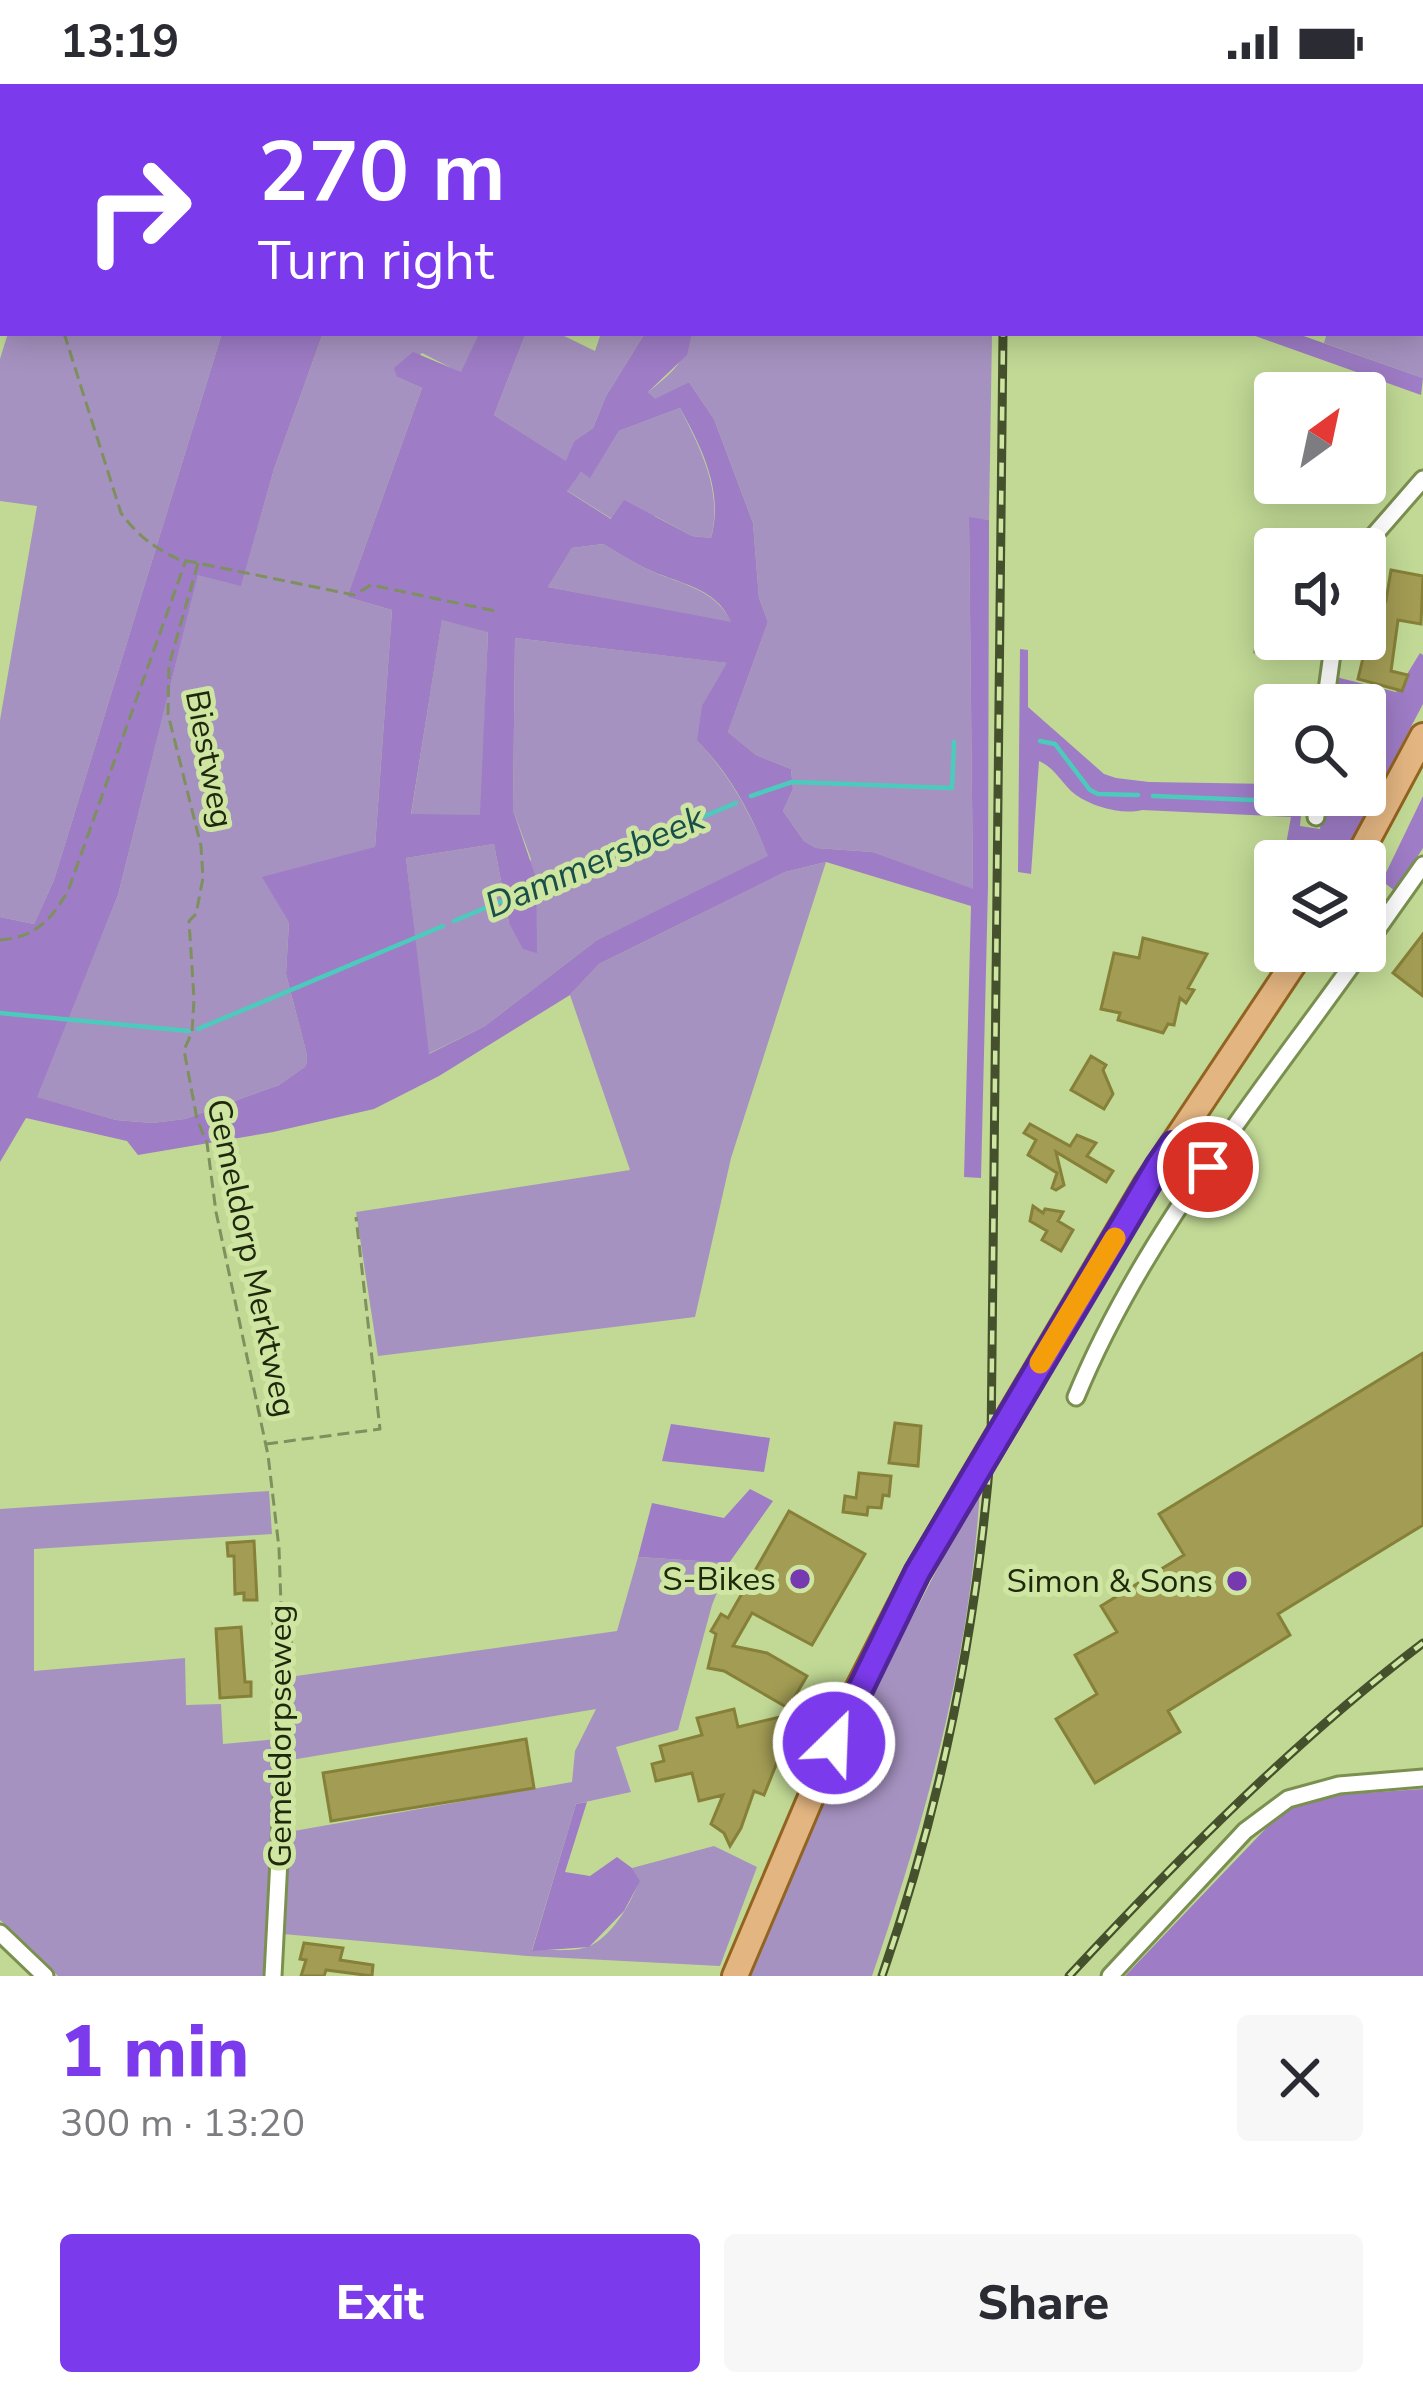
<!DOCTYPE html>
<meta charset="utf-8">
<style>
body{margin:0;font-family:"Nunito Sans",sans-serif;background:#f7f7f7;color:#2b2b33;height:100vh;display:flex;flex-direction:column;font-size:45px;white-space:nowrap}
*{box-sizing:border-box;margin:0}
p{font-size:39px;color:#7c7c81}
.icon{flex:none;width:66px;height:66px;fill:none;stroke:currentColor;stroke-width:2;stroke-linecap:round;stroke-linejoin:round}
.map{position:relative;height:1892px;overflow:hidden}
.panel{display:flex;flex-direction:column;background:#fff;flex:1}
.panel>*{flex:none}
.top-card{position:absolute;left:0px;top:0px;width:1425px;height:252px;box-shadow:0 6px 30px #0003;background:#7c3aed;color:#fff;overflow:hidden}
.needle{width:78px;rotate:33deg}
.buttons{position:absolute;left:1254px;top:288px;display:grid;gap:24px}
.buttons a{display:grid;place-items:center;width:132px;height:132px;border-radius:12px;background:#fff;box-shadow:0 6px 30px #0003;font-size:60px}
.pin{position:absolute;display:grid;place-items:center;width:102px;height:102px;color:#fff;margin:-51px;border:6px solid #fff;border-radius:50%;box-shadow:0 3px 12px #0007}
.me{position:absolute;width:132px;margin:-66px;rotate:24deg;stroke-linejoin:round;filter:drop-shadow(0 0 9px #0008)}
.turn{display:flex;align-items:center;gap:42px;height:252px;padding:0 60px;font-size:54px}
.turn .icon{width:156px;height:156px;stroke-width:2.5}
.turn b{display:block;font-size:84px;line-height:102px}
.round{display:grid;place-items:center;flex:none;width:126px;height:126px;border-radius:12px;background:#f7f7f7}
.overview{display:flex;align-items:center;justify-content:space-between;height:204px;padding:0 60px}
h1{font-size:72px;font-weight:800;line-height:90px;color:#7c3aed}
.button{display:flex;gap:24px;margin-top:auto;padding:24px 60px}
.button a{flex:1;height:138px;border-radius:12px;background:#7c3aed;color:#fff;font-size:48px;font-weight:800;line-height:138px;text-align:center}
.button a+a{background:#f7f7f7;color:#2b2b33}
.status{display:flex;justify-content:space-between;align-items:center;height:84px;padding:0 60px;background:#fff;direction:ltr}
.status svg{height:33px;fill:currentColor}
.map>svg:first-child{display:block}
</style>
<div class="status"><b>13:19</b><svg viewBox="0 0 49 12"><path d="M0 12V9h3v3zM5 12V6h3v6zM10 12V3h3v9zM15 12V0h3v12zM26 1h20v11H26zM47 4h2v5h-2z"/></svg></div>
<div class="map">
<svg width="1423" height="1892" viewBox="0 0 1423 1892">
<rect width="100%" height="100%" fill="#c1d995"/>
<path fill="#a692c0" d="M1390,0H1423V294L1324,259L1327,249H1422V3H1390Z
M8,249H222L54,796L34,840L0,833V636L37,422L0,417V275Z
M323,249H479L461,289L422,269L397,293L422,304L347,513L392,526L375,763L289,838L286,890L307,971L306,982L279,1001L185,1035L152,1039L116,1036L36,1013L118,811L198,490L241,501L274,385Z
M526,249H558L595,267L601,249H645L606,312L593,344L574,357L567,378L494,331Z
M692,249H992L989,436L969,434L973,806L873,768L816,764L804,757L783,727L793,705L791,685L756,671L728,648L768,538L759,514L753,439L714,335L689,298L655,316L648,308C671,290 685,278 692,249Z
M680,324C701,366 723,407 711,454L692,452L655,432L612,435L566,406L581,388L590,393L619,347Z
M603,460C617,468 631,477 645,484C678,501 714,502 732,539L548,503L572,464Z
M442,535L488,547L481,731H411Z
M515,554L728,579L697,657C730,690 750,730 769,773L597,856L485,942L428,970L406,774L494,760L509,839L531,775L513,726Z
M826,778L731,1074L695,1233L378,1272L356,1128L630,1086L570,911L599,880L785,788Z
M980,1403C971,1570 926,1735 872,1892H751L857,1639Z
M269,1407L272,1450L34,1465V1587L185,1574L186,1621L221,1620L223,1660L277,1655L267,1892H58L0,1836V1425Z
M638,1473L729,1479L712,1521L678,1646L616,1663L631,1708L576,1720L532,1866C549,1865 577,1869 592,1861C614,1849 631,1819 639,1797L632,1784L714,1762L757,1783L720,1882L527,1872L283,1850L288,1748L572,1698L575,1667L596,1625L291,1676L289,1593L617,1547Z"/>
<path fill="#9e7cc6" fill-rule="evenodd" d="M222,249H323L274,385L241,502L198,491L118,811L37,1013L116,1036L152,1039L185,1035L279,1001L306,982L307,971L286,890L289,838L262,793L375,763L392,526L347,513L422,304L397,293L394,284L413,268L461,288L479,249H526L494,331L566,377L574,357L593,344L606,312L645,249H692L687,271L648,308L655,315L689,298L714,335L753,439L759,514L768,538L728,648L756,671L791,685L793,705L783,727L804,757L816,764L873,768L973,805L969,433L989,436L988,802L981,1094L964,1093L971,822L826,778L785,788L599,880L570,911L439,992L374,1025L273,1048L138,1071L127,1057L26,1034L0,1078V833L34,840L54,796ZM680,324C702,364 724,408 711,454L692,452L624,416L611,435L567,407L581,388L590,394L619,347ZM603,460C617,468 631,477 645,484C677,500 716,502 731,538L548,503L572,464ZM442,536L488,548L480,731L411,730ZM515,554L727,579L702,622L697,657C730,689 751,730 768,772L597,856L485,942L429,970L406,774L494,760L509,839L523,865L537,869L536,794L513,726Z
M1247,249H1295L1423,294L1421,311Z
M1020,565L1028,566V623L1104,690L1116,694L1149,698L1275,700V711H1303L1300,742L1320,745L1324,711H1365V621H1333L1336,593L1396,608L1420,569L1423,571V620L1340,777H1283L1291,733L1142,726C1122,731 1093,723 1076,711C1062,701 1056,684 1039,677L1031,790L1018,788Z
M1423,712V764L1395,807L1382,797Z
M671,1340L770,1354L764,1388L662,1377Z
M750,1405L773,1417L729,1479L638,1473L652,1419L724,1434Z
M1423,1705V1892H1125L1272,1738L1301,1717L1334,1711Z
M587,1718L565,1788L590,1792L617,1773L632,1784L640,1797L624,1827L589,1863L532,1867L576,1720Z"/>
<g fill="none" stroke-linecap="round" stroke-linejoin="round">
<path stroke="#4ccbbc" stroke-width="4.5" d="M1040,657L1055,660L1090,706L1098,710L1138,711
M751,712L792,698L952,704L954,658
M1153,712L1302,718
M454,837L736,719
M0,929L189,947
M198,945L443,842"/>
</g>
<path fill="#a29c54" stroke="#868038" stroke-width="3" d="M1391,486L1423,492L1421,540L1398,536L1391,587L1408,591L1402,607L1358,595L1363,574L1348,572L1350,555H1365L1366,513L1386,517Z
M1259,532L1275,534V555H1289L1286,572L1255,568Z
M1423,850V912L1393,889Z
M1143,854L1207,870L1188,904L1194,906L1186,919L1180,914L1174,941L1168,940L1163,949L1118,936L1120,929L1101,925L1114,869L1139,874Z
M1091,972L1106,981L1103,986L1113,1010L1104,1025L1071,1006Z
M1030,1040L1070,1062L1077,1051L1096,1059L1087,1072L1113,1087L1106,1098L1056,1068L1064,1101L1056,1106L1052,1104L1057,1089L1028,1071L1036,1056L1024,1049Z
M1033,1122L1043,1129L1045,1125L1063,1128L1058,1137L1073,1146L1061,1167L1042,1156L1047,1147L1030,1137Z
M1423,1269V1441L1278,1530L1290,1551L1168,1627L1180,1648L1095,1699L1056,1635L1097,1610L1075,1571L1117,1548L1101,1522L1184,1471L1159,1430Z
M895,1339L921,1342L918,1382L889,1379Z
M859,1389L891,1392L889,1412L883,1411L881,1424L868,1423L867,1431L843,1428L845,1412L856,1414Z
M789,1427L865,1470L812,1561L752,1529L733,1562L767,1569L807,1592L788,1624L724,1587L708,1584L716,1550L711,1547L721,1530L728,1534Z
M254,1457L257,1516H244V1509L235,1510L234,1472H228L227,1459Z
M241,1543L245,1598H251V1612L220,1614L216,1545Z
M734,1625L738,1643L784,1632L778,1641L790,1646L764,1711L754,1707L741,1744L730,1762L724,1749L711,1740L723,1711L699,1717L692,1689L656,1697L652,1680L664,1677L660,1662L702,1651L697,1634Z
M526,1655L534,1704L331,1737L323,1689Z
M304,1859L343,1864L340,1876L373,1881L372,1892L326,1886L324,1892H301L306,1876L300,1875Z"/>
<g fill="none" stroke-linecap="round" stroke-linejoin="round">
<g stroke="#7a904f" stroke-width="21">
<path id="minor" d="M1362,465L1423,395
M1325,621L1334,555
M1316,733L1317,711
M1365,863L1423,781
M1173,1061L1208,1083
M1076,1313C1142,1152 1262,1008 1362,867
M0,1849L45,1892
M273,1892L284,1679L282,1535
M1110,1892L1245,1747L1288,1715L1339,1701L1423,1694"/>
</g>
<g stroke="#926321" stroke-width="30">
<path id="primary" d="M1356,777L1423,652
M735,1892L851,1619L917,1489L1146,1101L1302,867"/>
</g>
<path stroke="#7e905d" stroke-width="3" stroke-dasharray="12 6" stroke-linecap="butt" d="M0,108L3,115
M64,249L121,429C137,451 153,463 178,475L354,511L371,501L500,528
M198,479L169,581L168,630L201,762L203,794L196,830L189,837L194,915L192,948L184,966L197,1035L207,1059L216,1128L268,1371L279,1464L281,1521
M0,856C36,853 50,837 68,807L186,476
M266,1360L380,1345L356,1133"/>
<use href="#minor" stroke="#fff" stroke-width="15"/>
<use href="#primary" stroke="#e3b581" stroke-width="24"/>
<g stroke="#45512c" stroke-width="9">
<path id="rail" d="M1013,3V0
M882,1892C942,1719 977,1544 991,1362L1003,249
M1069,1892C1180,1773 1293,1658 1423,1559"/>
</g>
<use href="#rail" stroke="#cee6a2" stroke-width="4.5" stroke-dasharray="14" stroke-linecap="butt"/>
</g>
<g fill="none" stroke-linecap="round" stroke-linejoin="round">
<g stroke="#51269a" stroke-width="30">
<path id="route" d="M834,1659L917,1489L1159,1081L1173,1061L1208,1083"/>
</g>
<use href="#route" stroke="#7c3aed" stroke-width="21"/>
<path stroke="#f59e0b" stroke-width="21" d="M1040,1279L1115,1154"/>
</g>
<g fill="#7639af" stroke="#cee6a2" stroke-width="4.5">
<circle cx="800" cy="1495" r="12"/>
<circle cx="1237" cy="1497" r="12"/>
</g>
<g text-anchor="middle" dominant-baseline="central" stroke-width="10" stroke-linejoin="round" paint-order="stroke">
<g font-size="33" fill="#1f280c" stroke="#cee6a2">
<text transform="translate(209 675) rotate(79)">Biestweg</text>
<text transform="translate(251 1174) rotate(78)">Gemeldorp Merktweg</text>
<text transform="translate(280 1652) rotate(-90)">Gemeldorpseweg</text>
</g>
<g font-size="33" fill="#1f280c" stroke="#cee6a2" text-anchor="end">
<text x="776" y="1495">S-Bikes</text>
<text x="1213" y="1497">Simon &amp; Sons</text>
</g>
<g font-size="36" font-style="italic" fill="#194f49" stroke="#cee6a2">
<text transform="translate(595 778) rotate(-23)">Dammersbeek</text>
</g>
</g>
</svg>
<div class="buttons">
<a><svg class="needle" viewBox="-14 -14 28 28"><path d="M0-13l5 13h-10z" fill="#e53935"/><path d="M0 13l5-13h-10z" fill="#7c7c81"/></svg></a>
<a><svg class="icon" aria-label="sound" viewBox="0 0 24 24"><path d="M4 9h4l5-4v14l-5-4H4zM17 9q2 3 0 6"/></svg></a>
<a><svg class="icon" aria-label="search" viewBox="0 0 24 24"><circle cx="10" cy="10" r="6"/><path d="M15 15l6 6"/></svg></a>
<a><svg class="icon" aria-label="layers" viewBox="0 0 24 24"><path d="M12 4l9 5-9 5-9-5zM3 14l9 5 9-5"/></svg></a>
</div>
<div class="pin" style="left:1208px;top:1083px;background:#d93025"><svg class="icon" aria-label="arrive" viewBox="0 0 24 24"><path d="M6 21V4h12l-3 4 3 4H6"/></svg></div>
<svg class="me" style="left:834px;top:1659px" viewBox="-20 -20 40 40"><circle r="17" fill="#7c3aed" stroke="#fff" stroke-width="3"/><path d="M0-11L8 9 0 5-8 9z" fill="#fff"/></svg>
<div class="top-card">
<div class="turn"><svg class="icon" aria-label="right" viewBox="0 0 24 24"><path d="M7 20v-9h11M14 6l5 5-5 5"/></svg><div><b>270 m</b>Turn right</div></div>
</div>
</div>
<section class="panel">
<div class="overview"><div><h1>1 min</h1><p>300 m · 13:20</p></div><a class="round"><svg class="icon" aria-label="close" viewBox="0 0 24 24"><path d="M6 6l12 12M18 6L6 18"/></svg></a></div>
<div class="button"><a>Exit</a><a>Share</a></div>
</section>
